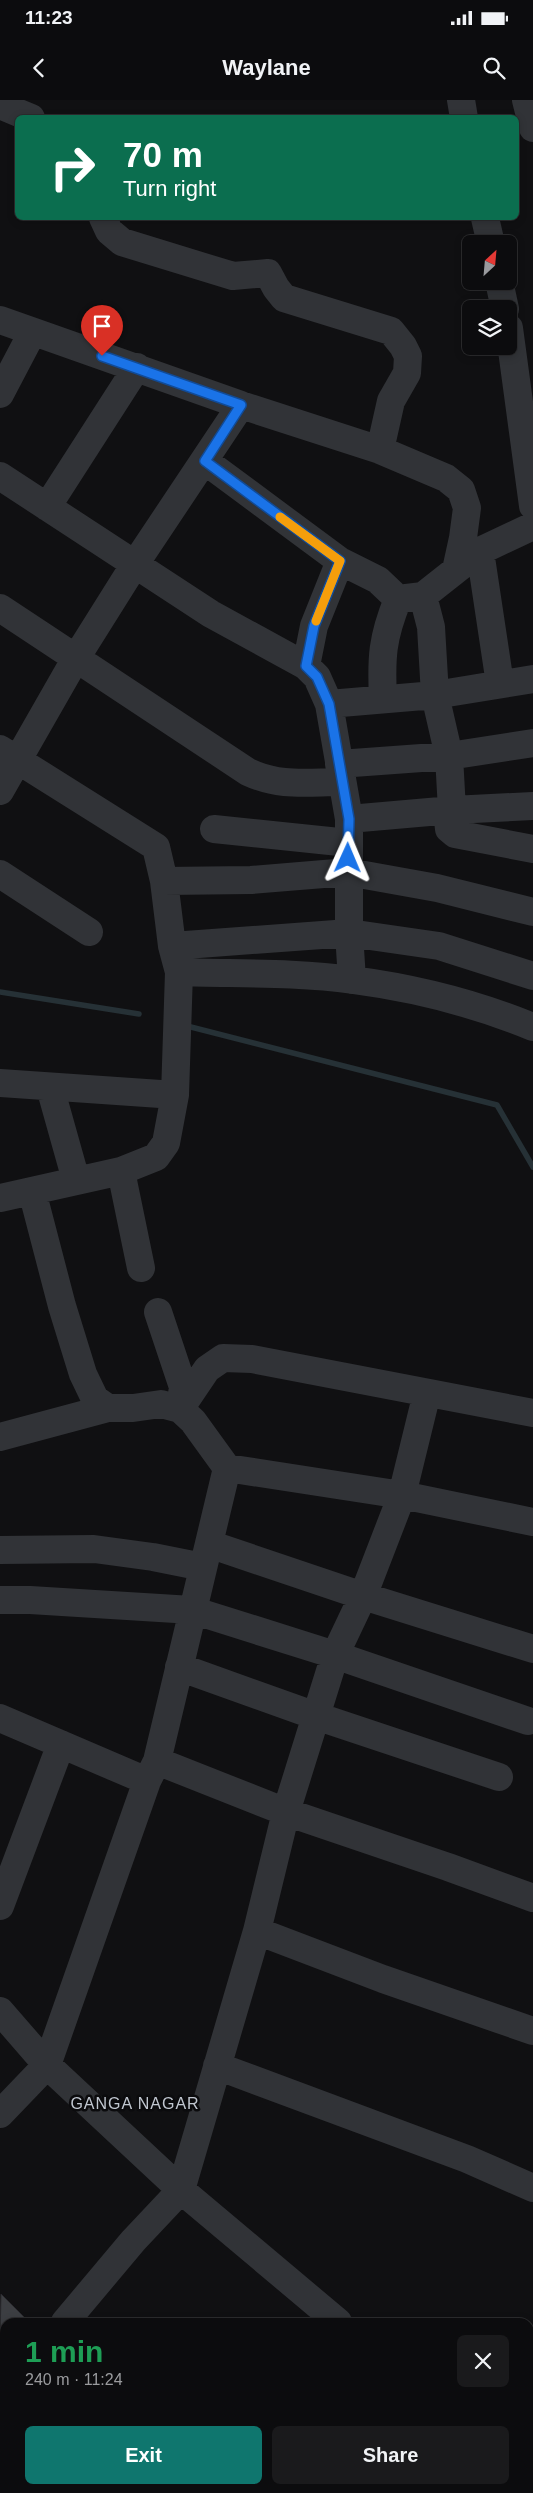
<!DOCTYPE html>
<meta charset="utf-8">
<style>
body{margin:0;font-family:Helvetica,sans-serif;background:#1a1a1c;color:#f1f3f6;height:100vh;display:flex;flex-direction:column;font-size:19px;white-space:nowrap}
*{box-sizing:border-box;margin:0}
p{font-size:16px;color:#9a9b9e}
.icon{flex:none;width:28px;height:28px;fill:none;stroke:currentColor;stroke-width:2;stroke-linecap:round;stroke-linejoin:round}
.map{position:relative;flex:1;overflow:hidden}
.side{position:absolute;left:0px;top:2218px;width:534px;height:176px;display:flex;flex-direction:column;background:#0c0c0e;border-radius:15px 15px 0 0;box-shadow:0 2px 8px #0003,0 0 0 1px #2c2c2e}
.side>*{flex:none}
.top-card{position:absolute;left:15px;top:15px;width:504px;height:105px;border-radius:8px;box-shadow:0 2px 8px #0003,0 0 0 1px #2c2c2e;background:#0b6e4f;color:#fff;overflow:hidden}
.needle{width:32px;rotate:26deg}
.controls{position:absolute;left:462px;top:135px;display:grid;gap:10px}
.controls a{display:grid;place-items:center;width:55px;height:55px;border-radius:8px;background:#0c0c0e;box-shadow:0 2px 8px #0003,0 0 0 1px #2c2c2e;font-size:25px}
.pin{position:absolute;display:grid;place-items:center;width:42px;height:42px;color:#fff;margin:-51px -21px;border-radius:50% 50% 50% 0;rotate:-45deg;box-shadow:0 0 5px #0007}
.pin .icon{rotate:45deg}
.me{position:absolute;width:55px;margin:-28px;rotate:1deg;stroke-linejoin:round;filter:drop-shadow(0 0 4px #0008)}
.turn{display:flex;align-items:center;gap:18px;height:105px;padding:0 25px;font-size:22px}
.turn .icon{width:65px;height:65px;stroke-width:2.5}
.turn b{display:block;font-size:35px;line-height:42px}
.round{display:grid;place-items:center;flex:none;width:52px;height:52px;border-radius:8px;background:#1a1a1c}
.summary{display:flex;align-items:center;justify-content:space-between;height:85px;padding:0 25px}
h1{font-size:30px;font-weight:700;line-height:38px;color:#1e9e55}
.button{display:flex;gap:10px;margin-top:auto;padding:10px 25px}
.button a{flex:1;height:58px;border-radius:8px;background:#0f766e;color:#fff;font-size:20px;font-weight:700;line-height:58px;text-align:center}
.button a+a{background:#1a1a1c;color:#f1f3f6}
.status{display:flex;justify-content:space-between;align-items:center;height:35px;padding:0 25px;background:#0c0c0e;direction:ltr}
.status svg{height:14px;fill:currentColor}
header{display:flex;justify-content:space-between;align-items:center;height:65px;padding:0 25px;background:#0c0c0e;font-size:22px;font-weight:700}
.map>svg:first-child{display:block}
</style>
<div class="status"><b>11:23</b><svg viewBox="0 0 49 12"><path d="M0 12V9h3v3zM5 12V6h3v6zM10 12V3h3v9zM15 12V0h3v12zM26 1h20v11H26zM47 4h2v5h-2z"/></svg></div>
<header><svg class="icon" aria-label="back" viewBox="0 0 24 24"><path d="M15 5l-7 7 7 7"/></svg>Waylane<svg class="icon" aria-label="search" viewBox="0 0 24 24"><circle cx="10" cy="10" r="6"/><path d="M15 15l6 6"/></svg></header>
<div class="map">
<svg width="533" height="2393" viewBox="0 0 533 2393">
<rect width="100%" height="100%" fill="#101012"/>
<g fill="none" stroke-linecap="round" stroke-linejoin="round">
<path stroke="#263136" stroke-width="5.5" d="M0,892L139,914
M187,926L497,1005L533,1067"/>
</g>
<path fill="#3c3e42" stroke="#2a2a2e" d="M1,2194L29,2222H5V2245L0,2240Z"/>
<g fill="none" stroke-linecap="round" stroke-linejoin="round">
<path stroke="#313337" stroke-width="28" d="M461,0L464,18
M526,0L533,28
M0,5L31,18
M103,118L109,131L122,142L233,176L268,173L276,188L284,198L391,231L403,246L408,256L407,273L391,301L380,350
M485,118L491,144
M499,181L505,209
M0,220L241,305L380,350L446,378L461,390L467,408L463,438L456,470
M509,228L533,406
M0,294L32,233
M205,361L340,461
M0,376L211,514L306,566L317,577L329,604L349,719L452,710L533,706
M47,407L137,267
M480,451L500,584
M423,496L431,527L435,595L449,656L452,710
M0,508L248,672C280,687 307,682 342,682
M306,566L314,526L340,461L378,480L398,499L423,496L480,451L533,426
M383,599C381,558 382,538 398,499
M329,604L435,595L533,579
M0,649L156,747L164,781L172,846L179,872L175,995L166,1043L156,1057L121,1071L0,1098
M339,664L449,656L533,643
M0,691L76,558L135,464L241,305
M447,710L449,729L455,734L533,749
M349,719V833L352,880
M214,729L349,743
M0,774L89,832
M164,781L251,780L348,772L437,788L533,812
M172,846L349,833L439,846L533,876
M179,872C237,874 296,872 353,880C414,888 477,904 533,927
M0,983L175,995
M53,998L76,1080
M121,1071L141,1168
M32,1091L62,1206L83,1274L95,1299L108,1308H133L161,1304L180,1309L193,1321L227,1368
M158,1212L183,1287L180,1309
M427,1293L402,1395L533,1422
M180,1309L207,1269L223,1258L252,1259L533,1313
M0,1337L108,1308
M209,1444L363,1496L533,1549
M0,1450L94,1449L153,1457L203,1467
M0,1500H30L192,1510L335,1555L528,1621
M179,1567L316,1616L499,1677
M0,1618L147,1681
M157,1661L286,1712L448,1767L533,1798
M0,1806L61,1644
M0,1911L47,1965L0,2014
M217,1966L467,2059L533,2088
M65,2222L133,2141L181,2090L257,1831
M338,2222L181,2090L47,1965L147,1681L157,1661L227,1368L402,1395L363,1496L335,1555L286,1712L257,1831L383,1879L533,1931
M0,2285L5,2280
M113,2389L118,2393
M167,2393L170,2389"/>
</g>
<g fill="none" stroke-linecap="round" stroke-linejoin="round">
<g stroke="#114b97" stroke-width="12">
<path id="route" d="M102,256L241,305L205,361L340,461L314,526L306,566L317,577L329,604L349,719L348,758"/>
</g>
<use href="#route" stroke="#1a73e8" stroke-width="9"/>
<path stroke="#f59e0b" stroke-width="9" d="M280,417L340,461L316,521"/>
</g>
<g text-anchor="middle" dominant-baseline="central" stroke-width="5" stroke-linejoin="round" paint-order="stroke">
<g font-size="16" letter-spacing="1" fill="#c1c7d0" stroke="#0b0b0d">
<text x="135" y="2003">GANGA NAGAR</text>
</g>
</g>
</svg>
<div class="controls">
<a><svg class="needle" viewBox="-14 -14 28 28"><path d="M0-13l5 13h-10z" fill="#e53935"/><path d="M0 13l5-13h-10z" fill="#9a9b9e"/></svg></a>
<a><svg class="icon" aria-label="layers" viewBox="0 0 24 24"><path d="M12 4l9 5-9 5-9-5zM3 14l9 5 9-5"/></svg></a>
</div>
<div class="pin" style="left:102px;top:256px;background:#d93025"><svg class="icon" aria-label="arrive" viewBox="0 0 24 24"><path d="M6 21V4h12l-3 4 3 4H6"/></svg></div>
<svg class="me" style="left:348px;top:758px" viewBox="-20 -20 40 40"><path d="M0-17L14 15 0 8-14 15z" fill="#1a73e8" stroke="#fff" stroke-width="4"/></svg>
<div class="top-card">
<div class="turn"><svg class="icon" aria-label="right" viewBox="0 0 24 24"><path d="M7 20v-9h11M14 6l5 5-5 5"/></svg><div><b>70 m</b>Turn right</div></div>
</div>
<section class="side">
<div class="summary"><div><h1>1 min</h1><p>240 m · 11:24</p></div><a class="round"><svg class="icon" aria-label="close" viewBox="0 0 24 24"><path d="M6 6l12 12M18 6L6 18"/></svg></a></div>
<div class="button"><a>Exit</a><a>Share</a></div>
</section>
</div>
